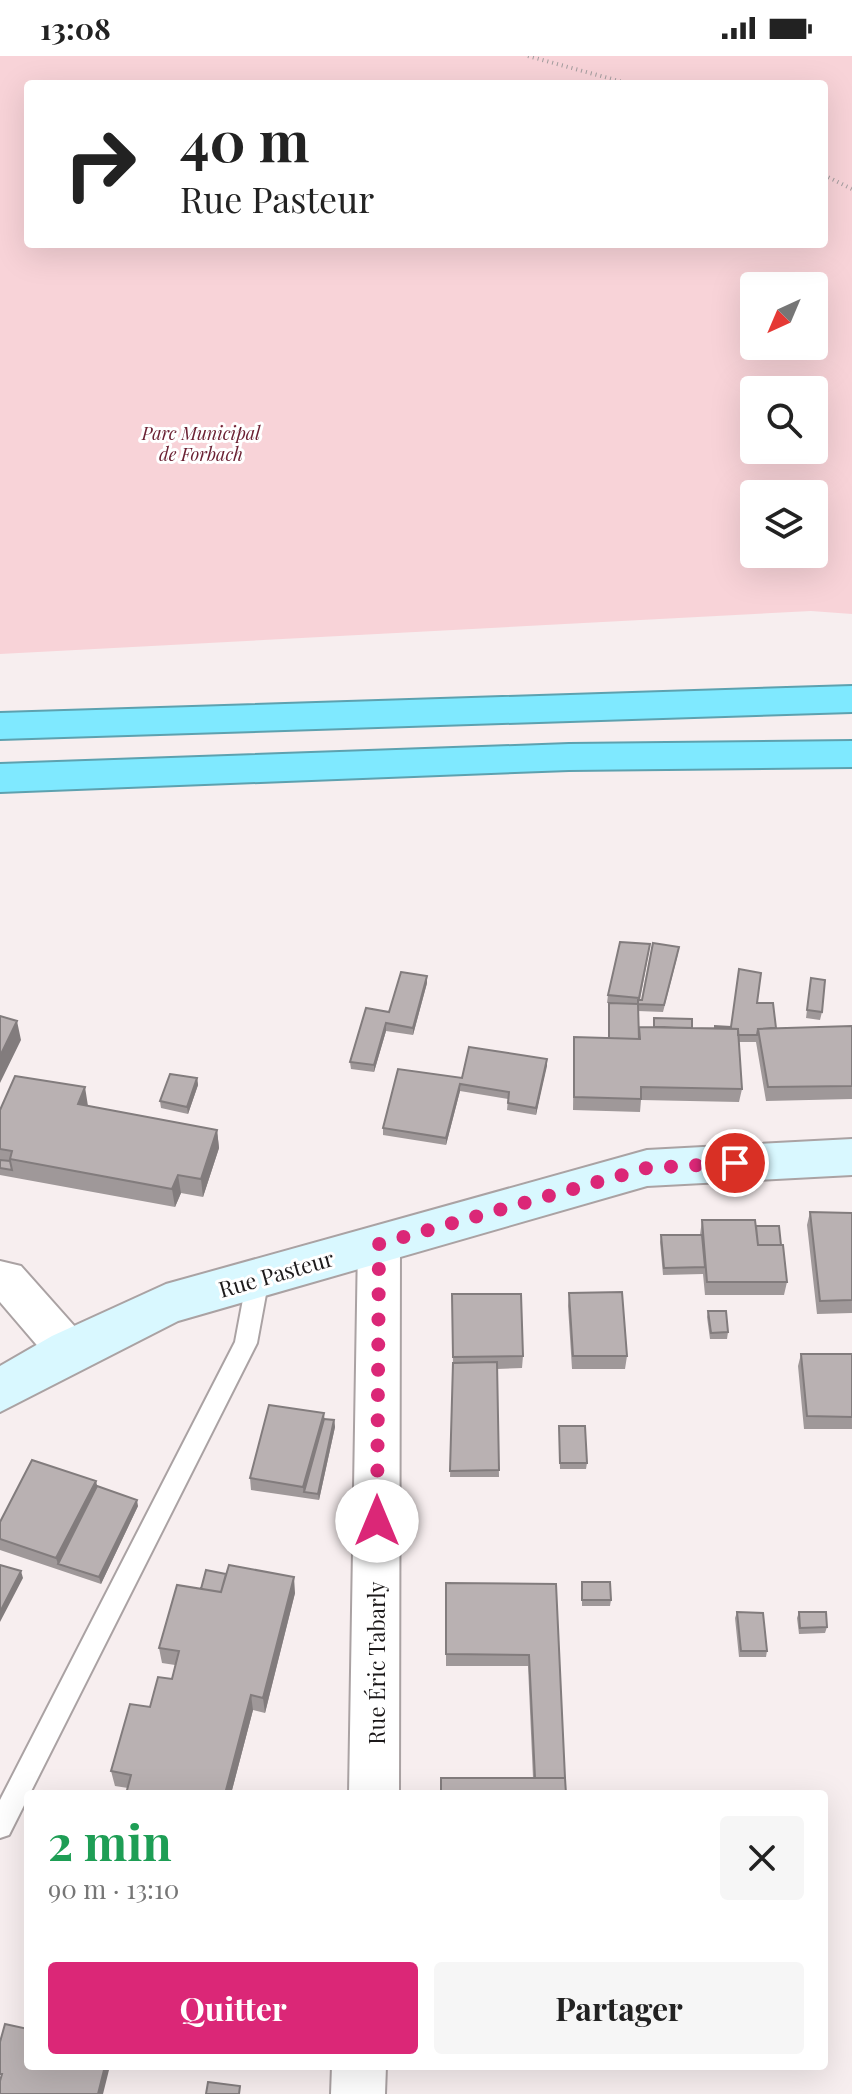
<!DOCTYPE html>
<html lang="fr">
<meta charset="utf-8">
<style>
body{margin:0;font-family:"Playfair Display",serif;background:#f6f6f6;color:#222;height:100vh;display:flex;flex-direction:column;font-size:30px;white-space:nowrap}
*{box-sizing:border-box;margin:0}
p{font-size:26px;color:#767676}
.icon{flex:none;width:44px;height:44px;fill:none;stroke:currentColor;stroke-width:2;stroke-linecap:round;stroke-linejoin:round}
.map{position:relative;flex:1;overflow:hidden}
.side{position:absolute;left:24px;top:1734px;width:804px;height:280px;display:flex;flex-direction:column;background:#fff;border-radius:8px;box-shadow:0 8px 32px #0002}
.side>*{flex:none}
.guide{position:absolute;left:24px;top:24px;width:804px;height:168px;border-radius:8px;box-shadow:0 8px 32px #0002;background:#fff;color:#222;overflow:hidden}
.needle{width:52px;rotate:224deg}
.controls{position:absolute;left:740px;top:216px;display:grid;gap:16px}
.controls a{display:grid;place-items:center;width:88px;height:88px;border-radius:8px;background:#fff;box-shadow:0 8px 32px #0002;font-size:40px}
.pin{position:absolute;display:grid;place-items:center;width:68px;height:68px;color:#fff;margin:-34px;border:4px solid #fff;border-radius:50%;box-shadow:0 2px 8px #0007}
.me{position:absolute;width:88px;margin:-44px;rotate:0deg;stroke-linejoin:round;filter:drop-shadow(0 0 6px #0008)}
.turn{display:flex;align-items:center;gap:28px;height:168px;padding:0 24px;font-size:36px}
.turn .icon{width:104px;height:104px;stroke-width:2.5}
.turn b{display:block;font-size:56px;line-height:68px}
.round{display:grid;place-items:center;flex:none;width:84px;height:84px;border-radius:8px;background:#f6f6f6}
.overview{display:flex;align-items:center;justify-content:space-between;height:136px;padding:0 24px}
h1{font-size:48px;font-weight:700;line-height:60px;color:#1e9e55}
.cta{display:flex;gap:16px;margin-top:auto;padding:16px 24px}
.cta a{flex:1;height:92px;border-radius:8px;background:#db2777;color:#fff;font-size:32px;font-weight:700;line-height:92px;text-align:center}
.cta a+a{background:#f6f6f6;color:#222}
.status{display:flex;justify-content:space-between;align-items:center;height:56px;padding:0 40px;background:#fff;direction:ltr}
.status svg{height:22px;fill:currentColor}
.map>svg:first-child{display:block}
</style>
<div class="status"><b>13:08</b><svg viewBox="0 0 49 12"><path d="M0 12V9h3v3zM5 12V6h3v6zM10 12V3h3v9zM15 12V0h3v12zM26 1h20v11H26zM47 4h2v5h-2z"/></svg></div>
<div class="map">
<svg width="852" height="2038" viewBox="0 0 852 2038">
<rect width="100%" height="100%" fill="#f7eeef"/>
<path fill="#f8d3d8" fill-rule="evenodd" d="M0,0H852V558L811,555L0,598ZM28,28H824V188H28ZM754,230H814V290H754ZM754,334H814V394H754ZM754,438H814V498H754Z"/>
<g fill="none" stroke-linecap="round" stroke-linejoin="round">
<g stroke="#aaa2a3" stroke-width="4">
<path id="lane" d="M258,1213L266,1216L269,1222L257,1287L9,1779L0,1782V1744L235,1286L247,1222L250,1216Z"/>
</g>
<g stroke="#aaa2a3" stroke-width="4">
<path id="street" d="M379,1171L394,1176L400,1188L399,1738H349L358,1188L364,1176Z
M0,1205L21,1210L85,1282L91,1295L85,1308L69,1314L53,1308L0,1246Z
M332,2010H386L385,2038H331Z"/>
</g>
<g stroke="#aaa2a3" stroke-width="4">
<path id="secondary" d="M852,1083V1119L647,1130L178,1265L0,1356V1310L52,1280L166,1228L647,1094Z"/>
</g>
<g stroke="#5da1af" stroke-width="4">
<path id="highway" d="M852,630V656L0,683V657Z
M852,685V711L569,714L0,736V708L569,688Z"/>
</g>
<path stroke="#a29c9d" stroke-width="4" stroke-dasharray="1 4" stroke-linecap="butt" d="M528,0L630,28
M824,119L852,133"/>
<use href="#lane" fill="#fff" fill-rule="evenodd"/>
<use href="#street" fill="#fff" fill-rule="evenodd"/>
<use href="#secondary" fill="#d9f8ff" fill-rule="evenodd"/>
<use href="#highway" fill="#7fe9ff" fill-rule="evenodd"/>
</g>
<path fill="#9f9899" d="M649,895L640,944H642L678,898L663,956L638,955L639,977L653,971L654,962L692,972L731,971L757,947L776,972L852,970V1043L766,1045L756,986H739L742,1033L739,1046L641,1044L640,1056L573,1054L574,981L608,982L609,947L620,948L607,947L608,939Z
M427,927L413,979L386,975L374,1016L351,1013L350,1006L389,956Z
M810,929L822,956L820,964L806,962Z
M547,1003L536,1059L507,1054L508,1043L460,1035L446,1089L383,1079V1072L462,1022Z
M197,1022L198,1029L188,1058L161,1052L160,1045Z
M88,1050L217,1074L219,1092L203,1141L181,1137L175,1151L0,1119V1054Z
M810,1156L852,1157V1257L817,1258L807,1169Z
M702,1164L756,1170L781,1189L787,1226L784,1239H705L703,1218L663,1219L660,1186L661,1179H700Z
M569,1237L627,1300L625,1313H572L568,1250Z
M452,1238L523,1300L522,1312L497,1313L499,1421H450L453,1312Z
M708,1255L728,1276L727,1283H710L707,1261Z
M801,1298H852V1373H804L798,1310Z
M324,1357V1363L334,1364L335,1371L319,1444L251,1434L250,1422Z
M559,1370L587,1407L586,1413H560Z
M97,1430L138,1450L101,1528L0,1494V1466Z
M582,1526L611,1544L610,1550H582Z
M446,1527L556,1528L565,1722H533L528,1610H446Z
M201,1533L295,1537L265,1657L253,1654L231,1738H126L128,1732L115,1730L111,1715L150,1651L172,1623L175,1609L162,1607L159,1592Z
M737,1556L767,1595L766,1601H739L735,1562Z
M799,1556L827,1571L825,1577L799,1578L797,1562Z"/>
<path fill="#827c7d" d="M427,920V927L413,979V972Z
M17,965L21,984L0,1027V1000Z
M386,967V975L374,1016V1009Z
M547,1003V1010L536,1059V1052Z
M197,1022L198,1029L188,1058L187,1051Z
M460,1028V1035L446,1089V1082Z
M85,1031L88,1050L78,1048Z
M217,1074L219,1092L203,1141L201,1123Z
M178,1119L181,1137L175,1151L172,1133Z
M324,1357L325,1370L304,1436L303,1431Z
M334,1364L335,1371L319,1444L318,1438Z
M96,1425L99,1437L58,1508L56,1502Z
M137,1444L138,1450L101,1528L99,1521Z
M21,1515L23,1522L0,1566V1556Z
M294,1521L295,1537L265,1657L263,1642Z
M251,1639L253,1654L231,1738H225Z
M105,2010H110L103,2038H98Z"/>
<path fill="#b9b1b2" stroke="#827c7d" stroke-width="2" d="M620,886L650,888L639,942L608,939Z
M653,887L679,891L664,949L638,948L639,983L609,982V947L638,948V944H642Z
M739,913L761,917L757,947H773L776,972L758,973L757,979H738V973L715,972V970L731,971Z
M401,916L427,920L413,972L386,967L374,1009L350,1006L366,952L389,956Z
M811,922L825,924L822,956L807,954Z
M0,960L17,965L0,1000Z
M654,962L692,963V972L654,971Z
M852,970V1030L768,1031L758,973Z
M639,971L738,973L742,1033L641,1031V1043L574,1041V981L640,983Z
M469,991L547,1003L536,1052L508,1047L509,1036L460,1028L446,1082L383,1072L398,1013L462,1022Z
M170,1018L197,1022L187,1051L160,1045Z
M15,1020L85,1031L78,1048L217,1074L201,1123L178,1119L172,1133L10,1103L12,1095L0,1093V1054Z
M0,1104L10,1105L12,1114L0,1112Z
M810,1156L852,1157V1244L820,1245Z
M702,1164H755L758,1189H783L787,1226H707Z
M756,1170H779L781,1189H758Z
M661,1179H702L705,1211L664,1212Z
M622,1236L627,1300H573L569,1237Z
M452,1238H521L523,1300L453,1301Z
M708,1255H726L728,1276L711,1277Z
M801,1298H852V1361L807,1360Z
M497,1306L499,1414L450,1415L453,1307Z
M269,1349L324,1357L303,1431L250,1422Z
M324,1363L334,1364L318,1438L304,1436Z
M559,1370H585L587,1407H560Z
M32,1404L96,1425L56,1502L0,1483V1466Z
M97,1430L137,1444L99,1521L58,1508Z
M0,1509L21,1515L0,1556Z
M229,1509L294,1521L263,1642L251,1639L225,1738H126L131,1719L111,1715L130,1648L150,1651L158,1621L172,1623L179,1595L159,1592L177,1529L221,1536Z
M206,1514L226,1518L221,1536L201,1533Z
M582,1526H610L611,1544H582Z
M446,1527L556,1528L565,1722H535L529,1599L446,1598Z
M737,1556L763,1557L767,1595H741Z
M799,1556H826L827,1571L800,1572Z
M441,1722H565L566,1738H441Z
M5,1968L28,1973V2010H105L98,2038H0V2025L2,2018H0V1986Z
M208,2026L240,2030L239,2038H206Z"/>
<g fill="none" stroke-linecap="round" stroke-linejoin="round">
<path stroke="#db2777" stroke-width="14" stroke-dasharray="0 25.2" d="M377,1465L379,1188L647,1112L735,1107"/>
</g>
<g text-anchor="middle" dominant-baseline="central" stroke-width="6" stroke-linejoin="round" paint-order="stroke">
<g font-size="18" font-style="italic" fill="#6b2133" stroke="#fff">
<text x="201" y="377">Parc Municipal<tspan x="201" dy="21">de Forbach</tspan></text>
</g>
<g font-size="22" fill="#1d1a1b" stroke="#fff">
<text transform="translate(276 1217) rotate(-16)">Rue Pasteur</text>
<text transform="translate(376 1607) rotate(-90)">Rue Éric Tabarly</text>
</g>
</g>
</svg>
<div class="controls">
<a><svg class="needle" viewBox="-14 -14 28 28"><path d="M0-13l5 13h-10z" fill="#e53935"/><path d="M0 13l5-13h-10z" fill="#767676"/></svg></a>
<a><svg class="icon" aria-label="search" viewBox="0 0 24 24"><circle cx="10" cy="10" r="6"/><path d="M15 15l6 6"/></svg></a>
<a><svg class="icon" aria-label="layers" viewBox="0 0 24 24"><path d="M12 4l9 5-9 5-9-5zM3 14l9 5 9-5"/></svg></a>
</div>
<div class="pin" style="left:735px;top:1107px;background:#d93025"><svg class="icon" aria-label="arrive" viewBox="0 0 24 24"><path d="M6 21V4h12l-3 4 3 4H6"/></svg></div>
<svg class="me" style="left:377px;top:1465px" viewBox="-20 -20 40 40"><circle r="19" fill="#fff"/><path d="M0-13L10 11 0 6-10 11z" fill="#db2777"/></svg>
<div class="guide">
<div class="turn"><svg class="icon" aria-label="right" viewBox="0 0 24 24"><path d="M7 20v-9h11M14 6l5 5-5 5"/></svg><div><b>40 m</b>Rue Pasteur</div></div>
</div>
<section class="side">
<div class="overview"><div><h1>2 min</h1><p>90 m · 13:10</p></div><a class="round"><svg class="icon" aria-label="close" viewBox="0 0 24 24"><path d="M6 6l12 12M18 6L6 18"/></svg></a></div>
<div class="cta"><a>Quitter</a><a>Partager</a></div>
</section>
</div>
